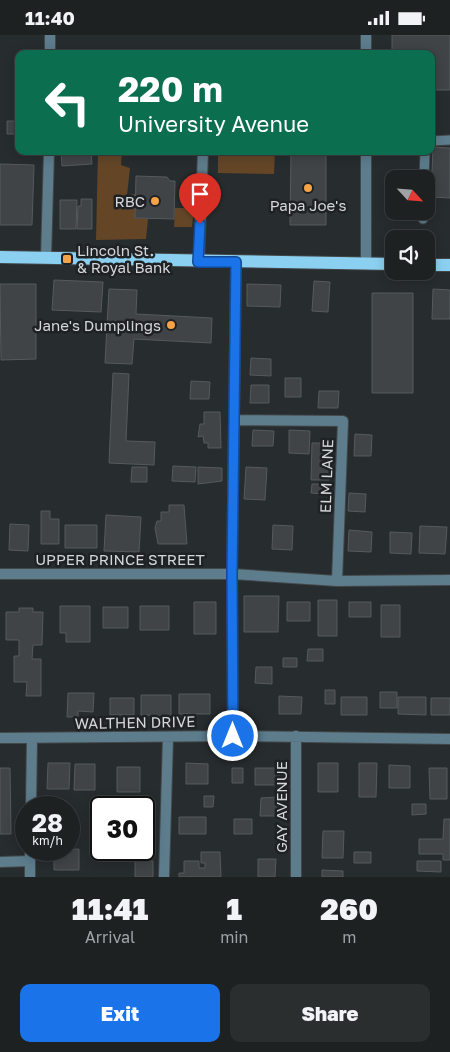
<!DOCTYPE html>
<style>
body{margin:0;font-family:"Golos Text",sans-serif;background:#2a2e2f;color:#f1f3f6;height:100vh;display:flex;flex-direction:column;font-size:19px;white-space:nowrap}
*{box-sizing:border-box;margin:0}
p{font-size:16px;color:#a0a3a5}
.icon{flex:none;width:28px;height:28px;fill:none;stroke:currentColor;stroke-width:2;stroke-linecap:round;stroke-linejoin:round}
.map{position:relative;height:842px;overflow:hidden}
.details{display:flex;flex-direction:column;background:#1d2122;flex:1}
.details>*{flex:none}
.guide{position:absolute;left:15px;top:15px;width:420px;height:105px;border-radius:10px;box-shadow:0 2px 12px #0003,0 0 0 1px #3b3e40;background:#0b6e4f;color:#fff;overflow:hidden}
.needle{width:32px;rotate:116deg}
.fabs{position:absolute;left:385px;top:135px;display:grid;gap:10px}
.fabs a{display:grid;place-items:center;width:50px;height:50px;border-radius:10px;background:#1d2122;box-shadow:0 2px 12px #0003,0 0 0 1px #3b3e40;font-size:25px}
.speed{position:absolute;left:15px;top:761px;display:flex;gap:10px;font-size:25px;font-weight:700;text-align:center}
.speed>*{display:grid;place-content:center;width:65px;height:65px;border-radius:50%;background:#1d2122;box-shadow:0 2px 12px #0003,0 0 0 1px #3b3e40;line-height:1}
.speed small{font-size:12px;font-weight:400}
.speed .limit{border:2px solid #111;border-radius:8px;background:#fff;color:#111}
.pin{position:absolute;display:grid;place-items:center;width:42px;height:42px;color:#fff;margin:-51px -21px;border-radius:50% 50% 50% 0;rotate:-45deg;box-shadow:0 0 5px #0007}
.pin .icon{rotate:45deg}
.me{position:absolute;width:55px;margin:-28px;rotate:0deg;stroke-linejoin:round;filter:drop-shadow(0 0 4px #0008)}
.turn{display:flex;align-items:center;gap:18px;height:105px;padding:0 20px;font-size:22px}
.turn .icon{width:65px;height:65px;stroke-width:2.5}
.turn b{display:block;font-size:35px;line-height:42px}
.eta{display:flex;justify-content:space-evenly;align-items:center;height:85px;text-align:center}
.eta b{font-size:30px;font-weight:800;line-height:35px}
.button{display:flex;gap:10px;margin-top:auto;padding:10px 20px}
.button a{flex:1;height:58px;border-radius:10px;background:#1a73e8;color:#fff;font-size:20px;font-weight:800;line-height:58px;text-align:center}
.button a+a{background:#2a2e2f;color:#f1f3f6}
.status{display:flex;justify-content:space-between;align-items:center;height:35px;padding:0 25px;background:#1d2122;direction:ltr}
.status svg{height:14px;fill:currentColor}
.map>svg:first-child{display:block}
</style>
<div class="status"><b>11:40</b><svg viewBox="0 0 49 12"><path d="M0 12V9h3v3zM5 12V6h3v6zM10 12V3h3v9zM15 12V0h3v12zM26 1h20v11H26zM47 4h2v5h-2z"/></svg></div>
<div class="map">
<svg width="450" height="842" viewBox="0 0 450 842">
<rect width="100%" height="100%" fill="#272c2e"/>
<path fill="#644627" d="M98,116H122L121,130L130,133L127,160L135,159V183L148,184L146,204L96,205Z
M218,116H275L274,139L218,138Z
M175,173H194L192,192H174Z"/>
<path fill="#404447" stroke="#555a5c" d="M392,0H450V55H431V19H392Z
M7,86H19V99H7Z
M433,112L450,113V163L431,162Z
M61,116H91L92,129L62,131Z
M291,116H326V190H290Z
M0,129L34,130L32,190H0Z
M136,141L167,142L170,146H175L174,184L135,183Z
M81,164H92V194H77L78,171H81Z
M60,165H77L76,194H60Z
M54,245L103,247L101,277L52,275Z
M314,246L330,247L328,277L312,276Z
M0,249H36V324L1,325Z
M247,249L281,250L280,272L247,271Z
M109,254L137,255L136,279L212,283L211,308L134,304L132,329L105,328Z
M433,254L450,255V284H432Z
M372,258H413V358H372Z
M251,323L271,324V341L250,340Z
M113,338L129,339L126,406L155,407L154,430L109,428Z
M285,343H301V362H285Z
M191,346L210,347L209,364H190Z
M251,350H269V368H250Z
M319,356H339L338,373H318Z
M204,377H220L221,413H208V408H204L203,401L198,402L200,389H204Z
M253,395L274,396L273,411H252Z
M289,395L310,396L309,419L289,418Z
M355,399L372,400L371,421H354Z
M312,408H321V413H330L329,445H311Z
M173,431L196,432L195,447L172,446Z
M132,432H147V447H131Z
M198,432L222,433V446L198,449Z
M246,432L267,433L265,465L244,464Z
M312,449H324V459L311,458Z
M349,458L366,459L365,477L348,476Z
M169,470H184L187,509H158L155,493L157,486H161V477H169Z
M41,476H50V484H59V509H41Z
M106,480L141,482L139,517L104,516Z
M10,489L29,490L28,516L9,515Z
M65,490H97V513H65Z
M273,490L293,491L292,515L272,514Z
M420,491L447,492L445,519L419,518Z
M349,495L372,497L371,517L348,516Z
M390,497L412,498L411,519L390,518Z
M244,561H279L278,597H244Z
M318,565H337V601H318Z
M194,567H216V599H194Z
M287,567H310V586H287Z
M349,567H371V582H349Z
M381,570H400V602H381Z
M60,571H90V607H66V598H60Z
M140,571H169V595H140Z
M103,572H128V593H103Z
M19,573H33V577H43L42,610H33L32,624H41V661H26L27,647H14V621H19V605H6V577H19Z
M308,614H323V626H307Z
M283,623H297V632H283Z
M256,632H272V649L255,648Z
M325,655H335V669H325Z
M380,657H397V673H380Z
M68,658H94L93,677L78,676V682H67Z
M179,659H210V679H179Z
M141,660H171V681L141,680Z
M279,661L302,662L301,679H279Z
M341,662H367V680H341Z
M398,662H426V680L398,679Z
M110,663H134V680H110Z
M431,663H450V680H431Z
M48,728H70L69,754H47Z
M186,728L208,729V749H186Z
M318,728H338V757H318Z
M359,728H377L376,762H359Z
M75,729H95V755H74Z
M389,730L410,731V753H389Z
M117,732H140V757H117Z
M0,733H10L11,799H0Z
M232,733H243V748H232Z
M255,733H279L280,750H255Z
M429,733H447V764H430Z
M204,761H214L213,772H204Z
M279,762L278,781H260L261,763Z
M412,769H426V779L412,780Z
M179,782H206V799H179Z
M234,784H252V799H234Z
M444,784H450V825H443V819H419V804H443Z
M323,796H344L343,823H322Z
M144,810H150L151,822H123V815H144Z
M79,814V835H54V815Z
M201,817H220L221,842H179V838H184V826H199V833H205V828H201Z
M354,817H371V828H354Z
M258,824H276L275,842H258Z
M135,826H153V842H135Z
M417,826H441V837L417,836Z
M322,835L343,836V842H322Z"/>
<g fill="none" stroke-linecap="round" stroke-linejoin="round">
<g stroke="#434749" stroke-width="11">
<path id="lane" d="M431,106L450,105
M424,144L425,116
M423,184V176"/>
</g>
<g stroke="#434749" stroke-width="12">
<path id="street" d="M366,0V19
M50,19V0
M366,116V228
M46,223L49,116
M199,227L203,116
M234,385L343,386L337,546
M0,539H232L337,546L450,545
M233,701L232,539L236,227
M296,701V842
M0,703L233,701L450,704
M31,772L32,703
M30,815V842
M0,827L30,826
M164,842L168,702"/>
</g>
<g stroke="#434749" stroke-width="14">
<path id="primary" d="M0,222L394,229
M426,230H450"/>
</g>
<use href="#lane" stroke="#5d7d8d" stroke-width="9"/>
<use href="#street" stroke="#5d7d8d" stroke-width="10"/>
<use href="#primary" stroke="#8cd0f1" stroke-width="12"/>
</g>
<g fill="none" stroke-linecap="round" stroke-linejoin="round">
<g stroke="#114b97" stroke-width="12">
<path id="route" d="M200,189L198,227H236L232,539L233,701"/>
</g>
<use href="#route" stroke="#1a73e8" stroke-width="9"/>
</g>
<g fill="#f5a346" stroke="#1e2224" stroke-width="2">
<circle cx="308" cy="153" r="5"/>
<circle cx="155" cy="166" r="5"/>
<rect x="62" y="219" width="10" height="10" rx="2.5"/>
<circle cx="171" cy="290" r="5"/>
</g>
<g text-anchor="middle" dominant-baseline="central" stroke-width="5" stroke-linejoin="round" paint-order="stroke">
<g font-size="15" fill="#d4d6d8" stroke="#1e2224" text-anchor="end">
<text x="145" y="166">RBC</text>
<text x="308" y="170" text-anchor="middle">Papa Joe's</text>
<text x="77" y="215" text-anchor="start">Lincoln St.<tspan x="77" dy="17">&amp; Royal Bank</tspan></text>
<text x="161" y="290">Jane's Dumplings</text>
</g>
<g font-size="15" fill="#d4d6d8" stroke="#1e2224">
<text transform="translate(326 441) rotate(-88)">ELM LANE</text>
<text x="120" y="524">UPPER PRINCE STREET</text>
<text transform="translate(135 687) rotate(-1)">WALTHEN DRIVE</text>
<text transform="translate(281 772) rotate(-90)">GAY AVENUE</text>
</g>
</g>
</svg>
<div class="fabs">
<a><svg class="needle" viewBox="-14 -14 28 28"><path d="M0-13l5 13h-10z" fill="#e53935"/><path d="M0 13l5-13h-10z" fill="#a0a3a5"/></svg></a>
<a><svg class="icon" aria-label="sound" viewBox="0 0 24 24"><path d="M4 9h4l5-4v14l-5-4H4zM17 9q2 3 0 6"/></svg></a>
</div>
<div class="speed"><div>28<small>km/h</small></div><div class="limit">30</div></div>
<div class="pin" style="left:200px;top:189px;background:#d93025"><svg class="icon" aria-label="arrive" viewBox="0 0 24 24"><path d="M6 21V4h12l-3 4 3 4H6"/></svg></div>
<svg class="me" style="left:233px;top:701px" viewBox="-20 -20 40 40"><circle r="17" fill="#1a73e8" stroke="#fff" stroke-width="3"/><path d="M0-11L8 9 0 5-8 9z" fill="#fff"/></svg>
<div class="guide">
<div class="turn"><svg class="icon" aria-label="left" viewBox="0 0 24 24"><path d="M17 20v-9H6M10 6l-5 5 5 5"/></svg><div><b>220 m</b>University Avenue</div></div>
</div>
</div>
<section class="details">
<div class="eta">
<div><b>11:41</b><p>Arrival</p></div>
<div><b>1</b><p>min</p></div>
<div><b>260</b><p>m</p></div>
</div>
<div class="button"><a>Exit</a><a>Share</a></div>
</section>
